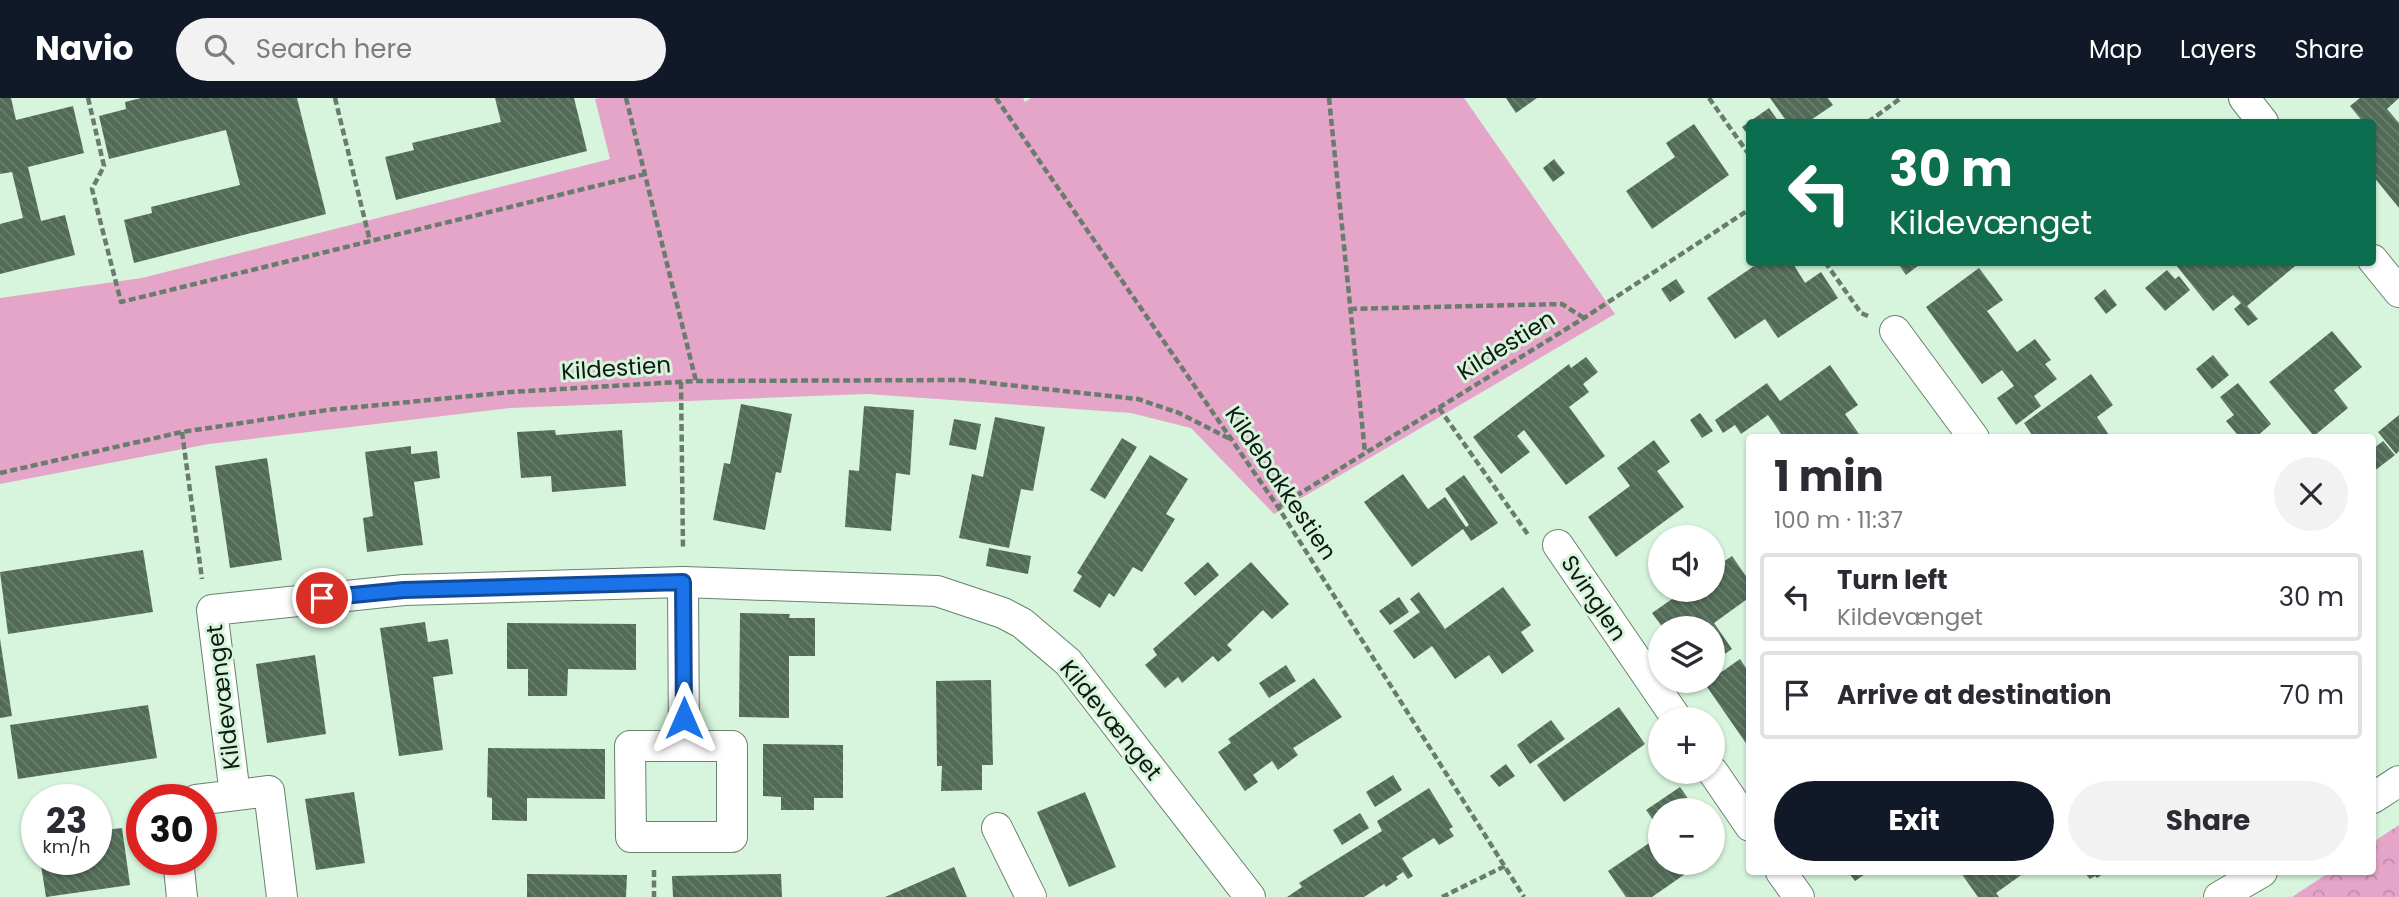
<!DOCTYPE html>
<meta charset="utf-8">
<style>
body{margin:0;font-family:Poppins,sans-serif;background:#f2f2f3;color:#2b2b33;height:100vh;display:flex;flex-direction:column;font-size:26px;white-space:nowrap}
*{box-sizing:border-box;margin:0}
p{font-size:23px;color:#7c7c81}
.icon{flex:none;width:38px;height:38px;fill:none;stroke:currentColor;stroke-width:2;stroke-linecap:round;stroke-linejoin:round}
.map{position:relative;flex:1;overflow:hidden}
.drawer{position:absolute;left:1746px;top:336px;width:630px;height:441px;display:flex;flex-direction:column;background:#fff;border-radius:7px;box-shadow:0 2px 5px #0004}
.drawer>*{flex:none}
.top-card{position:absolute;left:1746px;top:21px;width:630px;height:147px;border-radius:7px;box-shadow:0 2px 5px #0004;background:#0b6e4f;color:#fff;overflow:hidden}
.fabs{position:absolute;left:1648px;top:427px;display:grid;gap:14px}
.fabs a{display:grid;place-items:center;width:77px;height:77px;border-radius:50%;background:#fff;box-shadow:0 2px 5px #0004;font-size:35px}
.speed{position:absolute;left:21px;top:686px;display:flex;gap:14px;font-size:35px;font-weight:700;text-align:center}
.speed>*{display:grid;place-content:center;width:91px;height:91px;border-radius:50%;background:#fff;box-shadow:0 2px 5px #0004;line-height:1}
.speed small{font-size:18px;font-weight:400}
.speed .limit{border:10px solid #d22;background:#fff;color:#111}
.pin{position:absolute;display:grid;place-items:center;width:60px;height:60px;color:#fff;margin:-30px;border:4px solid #fff;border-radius:50%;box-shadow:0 2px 7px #0007}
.me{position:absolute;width:77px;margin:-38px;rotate:0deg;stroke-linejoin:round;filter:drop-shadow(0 0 5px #0008)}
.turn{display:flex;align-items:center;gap:24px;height:147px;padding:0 28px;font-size:32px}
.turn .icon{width:91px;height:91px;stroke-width:2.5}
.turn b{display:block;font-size:49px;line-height:60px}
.round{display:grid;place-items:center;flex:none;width:74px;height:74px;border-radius:37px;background:#f2f2f3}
.overview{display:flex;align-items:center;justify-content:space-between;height:119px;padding:0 28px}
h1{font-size:42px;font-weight:700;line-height:52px}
.button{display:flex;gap:14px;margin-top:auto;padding:14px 28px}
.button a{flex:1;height:80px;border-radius:42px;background:#111827;color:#fff;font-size:28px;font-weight:700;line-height:80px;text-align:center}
.button a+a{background:#f2f2f3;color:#2b2b33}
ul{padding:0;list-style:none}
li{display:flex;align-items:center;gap:21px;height:88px;margin:0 14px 10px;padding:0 14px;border:4px solid #e1e1e2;border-radius:7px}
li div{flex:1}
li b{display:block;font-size:26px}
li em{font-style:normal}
header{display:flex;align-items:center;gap:42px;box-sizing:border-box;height:98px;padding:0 35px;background:#111827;color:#fff}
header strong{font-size:33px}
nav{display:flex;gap:38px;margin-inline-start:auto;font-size:24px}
.search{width:490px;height:63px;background:#f2f2f3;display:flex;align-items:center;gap:18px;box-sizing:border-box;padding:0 24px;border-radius:38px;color:#7c7c81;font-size:26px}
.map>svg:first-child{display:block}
</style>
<header>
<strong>Navio</strong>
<div class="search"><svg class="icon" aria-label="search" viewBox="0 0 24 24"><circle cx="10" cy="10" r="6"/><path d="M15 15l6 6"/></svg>Search here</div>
<nav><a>Map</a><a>Layers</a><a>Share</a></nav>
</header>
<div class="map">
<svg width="2399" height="799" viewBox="0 0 2399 799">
<defs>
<pattern id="forest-crowns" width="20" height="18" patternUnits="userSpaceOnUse" patternTransform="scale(1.75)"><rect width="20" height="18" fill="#e5a5c8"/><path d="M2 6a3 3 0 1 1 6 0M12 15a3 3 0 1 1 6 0" fill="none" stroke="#c38dab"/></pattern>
<pattern id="building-back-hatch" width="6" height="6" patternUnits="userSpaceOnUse" patternTransform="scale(1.75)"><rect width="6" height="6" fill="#526b57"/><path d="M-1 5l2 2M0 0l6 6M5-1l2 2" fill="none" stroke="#6b7f6f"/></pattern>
</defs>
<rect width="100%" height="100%" fill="#d7f5dd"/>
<path fill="url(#forest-crowns)" d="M2399,727V799H2292L2330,774H2373V744Z"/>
<path fill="#e5a5c8" d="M600,0H1023L1025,4L1031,0H1464L1615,216L1274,416L1191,330L1131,315L867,296L510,310L209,346L0,386V200L142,180L610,61L595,1Z"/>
<path fill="url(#building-back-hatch)" d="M0,0H11L16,22L73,8L84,55L28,69L41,123L65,117L75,157L0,176V126L23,120L12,74L0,76Z
M141,0H297L326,116L134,165L124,122L152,115L151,109L240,87L226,32L109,61L99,18L126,11L125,4Z
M495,0H574L587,53L396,102L385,59L414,52L412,45L501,24Z
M1506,0H1537L1516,15Z
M1770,0H1828L1833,7L1808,24H1787Z
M2360,0H2399L2387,11L2399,25V110L2373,78V24H2363L2350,8Z
M1769,10L1779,24H1750V40L1742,29Z
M1694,26L1729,77L1652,131L1626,93L1675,59L1666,45Z
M1554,61L1565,75L1553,84L1543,70Z
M1760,164H1792L1805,185L1821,174L1838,200L1778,240L1765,221L1735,241L1707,200Z
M1897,164H1923L1906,177Z
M2180,164H2300L2247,208L2258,221L2248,228L2234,211L2241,205L2233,197L2213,213L2176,167Z
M1979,170L2003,202L1987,213L2017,254L2035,241L2051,262L2045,266L2057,281L2034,298L2041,308L2016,327L1997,300L2014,288L2002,272L1982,286L1926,209Z
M2167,172L2175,181L2179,178L2190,192L2165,213L2145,190Z
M1676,181L1685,194L1670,204L1661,191Z
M2105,191L2117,207L2106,216L2094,200Z
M2332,233L2362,269L2334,292L2348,310L2314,338L2269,284Z
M2213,257L2229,277L2212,291L2196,271Z
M1586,259L1598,274L1583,286L1589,294L1569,309L1605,358L1566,387L1524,332L1517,338L1530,354L1501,376L1473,339L1569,266L1571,270Z
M1830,267L1858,307L1845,316L1859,336L1855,340H1784L1768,317L1741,336L1735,327L1723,335L1715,322L1767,285L1780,303Z
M2091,276L2113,307L2097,319L2111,340H2034L2024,325Z
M2238,285L2271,326L2255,340H2240L2226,323L2234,317L2220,299Z
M741,306L792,316L781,375L776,374L765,432L713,422L724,365L730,366Z
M864,308L914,312L910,377L896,375L891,433L845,429L849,372L859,373Z
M1700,315L1713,333L1702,340L1690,322Z
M2399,317V353L2396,356L2378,334Z
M995,319L1045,329L1033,393L1021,391L1009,450L959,440L972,376L983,379Z
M954,321L981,326L976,352L949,347Z
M555,332L556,337L622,332L626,388L552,394L551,378L521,380L517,334Z
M1122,340L1137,349L1105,401L1090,392Z
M1654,342L1670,364L1657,373L1684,409L1616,459L1588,419L1630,388L1617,370Z
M2383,343L2395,357L2373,374V351Z
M411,348V356L437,353L440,380L414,384L423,447L367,454L363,420L373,418L365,354Z
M1150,357L1188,381L1166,416L1175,421L1142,474L1133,469L1114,499L1109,495L1100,510L1073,493L1082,478L1077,475Z
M267,360L282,462L230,470L215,368Z
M1403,376L1428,411L1445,399L1466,429L1469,427L1445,391L1464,377L1498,425L1471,443L1463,431L1412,469L1364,404Z
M989,450L1031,458L1028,476L986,468Z
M143,452L153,514L8,536L0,474Z
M1732,458L1750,484V499L1714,525L1732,551L1713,564V530H1663L1652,515L1685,492H1713V471Z
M1208,464L1219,477L1195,498L1184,485Z
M1251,464L1289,506L1272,521L1263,512L1227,547L1232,552L1218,564L1213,558L1182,585L1178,579L1165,590L1145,567L1157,557L1153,551Z
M1503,489L1531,527L1521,534L1534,553L1502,576L1489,557L1455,581L1432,548L1414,561L1393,533L1420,514L1410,501L1419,494L1445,531Z
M1399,499L1409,514L1390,527L1379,513Z
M740,515L790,516L789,520H815V558H789V620L739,619Z
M425,524L428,544L448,541L453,576L433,579L443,652L399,658L380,530Z
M507,525L636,526V572L568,571L567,598H528V571H507Z
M0,541L12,618L0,620Z
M315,557L326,636L267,645L256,566Z
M1740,561L1750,576V651L1705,586L1713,583V580Z
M1286,567L1296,583L1269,600L1259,585Z
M1314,580L1342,619L1293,650L1298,657L1278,672L1272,663L1253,677L1258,684L1245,693L1218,654L1231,645L1228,641Z
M991,582L993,667H982V692L941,693L942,668H937L936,583Z
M148,607L157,660L18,681L10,627Z
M1619,609L1645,646L1564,704L1537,667Z
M1551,622L1565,641L1530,666L1517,647Z
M763,646L843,647V700H814V712H781V699L763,698Z
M488,650L605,651V701L527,700V723L492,722V700L487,699Z
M1506,666L1515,678L1499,689L1490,678Z
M1393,677L1402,692L1375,709L1366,694Z
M1680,689L1696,712H1661V733L1646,712Z
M1429,690L1453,729L1449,731L1454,738L1439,747L1434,740L1402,760L1413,778L1408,781L1403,774L1396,779L1398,781L1386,789L1384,786L1364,799H1287L1302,789L1299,785L1382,733L1377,723Z
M354,694L365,765L316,772L305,701Z
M1085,694L1116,769L1069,789L1037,714Z
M1360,715L1369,730L1342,747L1333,732Z
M122,730L130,787L46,799L40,761H96V733Z
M1661,737V765H1701L1652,799H1626L1608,773Z
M1713,737L1722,750L1713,756Z
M954,769L967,799H885Z
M1848,774H1868L1855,783Z
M1963,774H2023L2024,775L1996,795L1999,799H1978L1961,775Z
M2084,774H2106L2097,780L2095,778L2090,781Z
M527,776L627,777L626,799H527Z
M781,776L782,799H673L672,778Z"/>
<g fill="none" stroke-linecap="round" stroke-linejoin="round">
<g stroke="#68826d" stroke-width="32">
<path id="street" d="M2244,0L2263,24
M2373,162L2399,194
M1895,233L1974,340
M1558,447L1677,621
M683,484L684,648H630L631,739H732V648H684
M1713,674L1750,728
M235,697L212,512L404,492L683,484L937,493L1003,515L1022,525L1068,564L1250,799
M2373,700L2399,683
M196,702L269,693L282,799
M997,730L1031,799
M178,761L182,799
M1781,774L1799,799
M2219,799L2262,774"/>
</g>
<path stroke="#697c6d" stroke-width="4.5" stroke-dasharray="7 3.5" stroke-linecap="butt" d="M88,0L104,68L92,91L121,204L645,76
M335,0L370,143
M626,0L696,283
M996,0L1278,409L1524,799
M1329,0L1365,355
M1709,0L1750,58
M1868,24L1901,0
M1825,164L1861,215L1868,218
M1350,211L1562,206L1584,220
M681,284L683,451
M1439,310L1529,438
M182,334L202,481
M0,375L182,334L327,312L511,294L696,283L962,282L1138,301L1179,315L1232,342
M1278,409L1584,220L1750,111
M654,772V799
M1442,799L1505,768"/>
<use href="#street" stroke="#fff" stroke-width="30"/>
</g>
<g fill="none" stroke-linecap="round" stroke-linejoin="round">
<g stroke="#114b97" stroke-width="18">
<path id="route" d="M322,500L404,492L683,484L684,620"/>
</g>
<use href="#route" stroke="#1a73e8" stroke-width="12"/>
</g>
<g text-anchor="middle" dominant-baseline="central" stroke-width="6" stroke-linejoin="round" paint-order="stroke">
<g font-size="23" fill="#0f1911" stroke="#d7f5dd">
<text transform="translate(1506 247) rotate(-32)">Kildestien</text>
<text transform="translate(616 270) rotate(-4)">Kildestien</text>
<text transform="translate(1281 385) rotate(56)">Kildebakkestien</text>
<text transform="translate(1594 500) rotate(56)">Svinglen</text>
<text transform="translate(223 599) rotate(-97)">Kildevænget</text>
<text transform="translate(1111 622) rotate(51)">Kildevænget</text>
</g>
</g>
</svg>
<div class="fabs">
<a><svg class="icon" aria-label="sound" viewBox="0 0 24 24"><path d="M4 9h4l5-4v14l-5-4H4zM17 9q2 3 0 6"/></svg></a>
<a><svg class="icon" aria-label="layers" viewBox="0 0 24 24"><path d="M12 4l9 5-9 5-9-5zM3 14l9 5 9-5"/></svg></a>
<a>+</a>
<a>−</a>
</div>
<div class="speed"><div>23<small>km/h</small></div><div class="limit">30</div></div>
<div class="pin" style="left:322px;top:500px;background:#d93025"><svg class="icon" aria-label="arrive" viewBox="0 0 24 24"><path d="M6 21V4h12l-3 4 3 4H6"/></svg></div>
<svg class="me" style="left:684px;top:620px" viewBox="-20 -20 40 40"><path d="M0-17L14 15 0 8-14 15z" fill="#1a73e8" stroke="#fff" stroke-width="4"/></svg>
<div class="top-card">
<div class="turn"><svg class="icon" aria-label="left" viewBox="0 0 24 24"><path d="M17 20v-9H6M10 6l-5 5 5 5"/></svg><div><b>30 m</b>Kildevænget</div></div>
</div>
<section class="drawer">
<div class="overview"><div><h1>1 min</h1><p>100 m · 11:37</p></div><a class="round"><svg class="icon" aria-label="close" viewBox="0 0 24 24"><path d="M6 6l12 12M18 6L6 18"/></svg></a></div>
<ul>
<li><svg class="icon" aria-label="left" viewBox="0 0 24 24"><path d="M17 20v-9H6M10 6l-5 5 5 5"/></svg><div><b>Turn left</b><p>Kildevænget</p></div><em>30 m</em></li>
<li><svg class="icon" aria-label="arrive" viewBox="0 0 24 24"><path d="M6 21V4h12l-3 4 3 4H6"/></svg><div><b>Arrive at destination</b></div><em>70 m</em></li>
</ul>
<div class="button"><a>Exit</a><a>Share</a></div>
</section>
</div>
